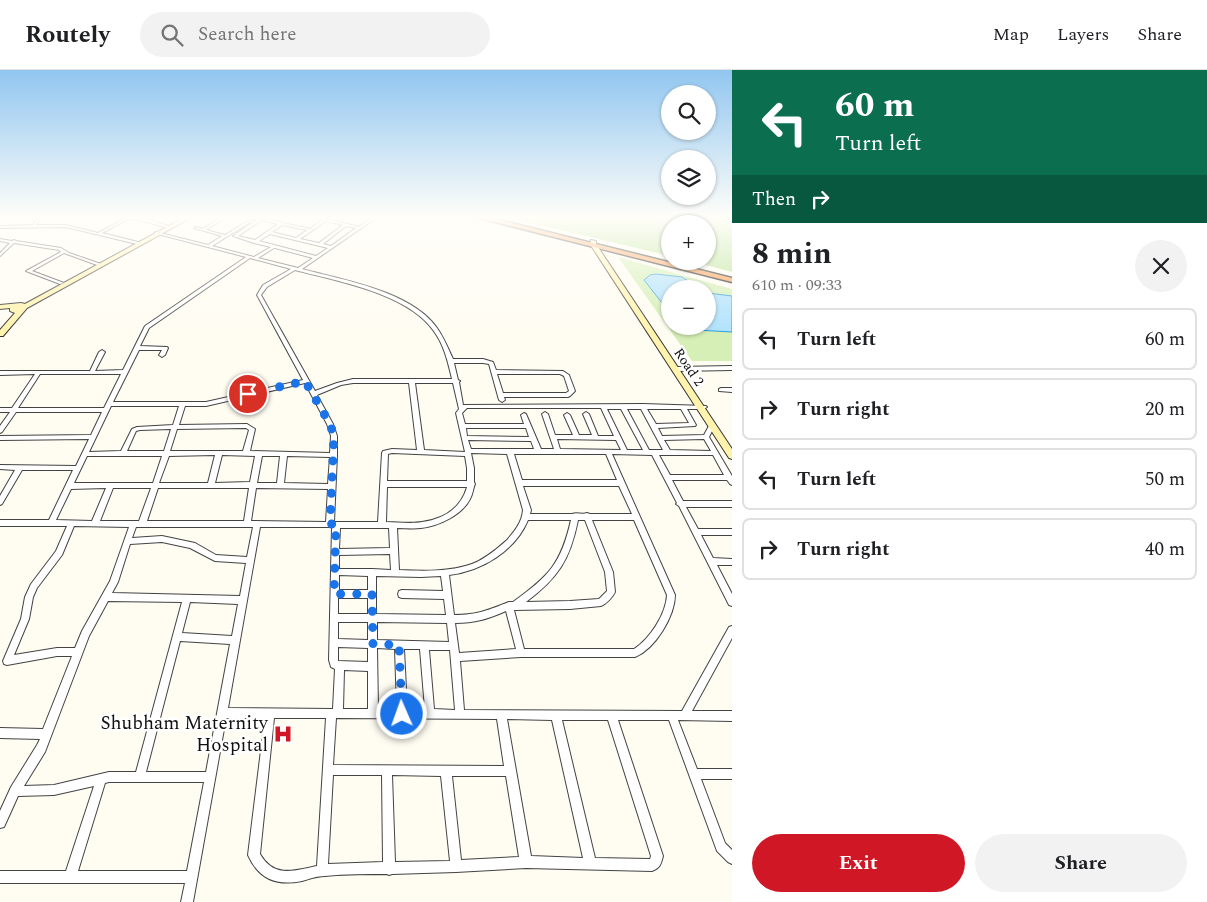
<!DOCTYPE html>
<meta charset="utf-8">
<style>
body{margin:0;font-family:Spectral,serif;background:#f2f2f2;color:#202124;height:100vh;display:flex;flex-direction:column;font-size:19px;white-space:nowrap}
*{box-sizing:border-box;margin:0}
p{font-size:16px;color:#757577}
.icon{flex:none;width:28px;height:28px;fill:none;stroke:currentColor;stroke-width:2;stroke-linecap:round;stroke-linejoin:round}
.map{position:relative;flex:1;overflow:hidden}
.side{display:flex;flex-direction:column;background:#fff;width:475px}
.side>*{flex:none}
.hud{background:#0b6e4f;color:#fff;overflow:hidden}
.tools{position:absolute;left:661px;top:15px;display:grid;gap:10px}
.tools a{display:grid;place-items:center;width:55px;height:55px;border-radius:50%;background:#fff;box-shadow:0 1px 4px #0004;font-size:25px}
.pin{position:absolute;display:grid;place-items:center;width:42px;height:42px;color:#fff;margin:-21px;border:2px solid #fff;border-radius:50%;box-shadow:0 1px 5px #0007}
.me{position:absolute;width:55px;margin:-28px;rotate:358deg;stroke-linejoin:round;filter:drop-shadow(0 0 4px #0008)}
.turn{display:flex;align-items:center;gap:18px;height:105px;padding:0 20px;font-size:22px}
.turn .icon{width:65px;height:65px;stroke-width:2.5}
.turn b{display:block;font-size:35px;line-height:42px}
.then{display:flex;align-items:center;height:48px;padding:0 20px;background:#0003;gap:10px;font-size:19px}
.round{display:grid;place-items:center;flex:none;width:52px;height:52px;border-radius:26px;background:#f2f2f2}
.overview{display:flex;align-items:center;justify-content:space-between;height:85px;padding:0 20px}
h1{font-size:30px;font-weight:700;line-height:38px}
.action{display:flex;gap:10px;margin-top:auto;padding:10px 20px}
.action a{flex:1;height:58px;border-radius:30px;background:#d01725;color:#fff;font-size:20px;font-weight:700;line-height:58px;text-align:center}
.action a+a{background:#f2f2f2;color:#202124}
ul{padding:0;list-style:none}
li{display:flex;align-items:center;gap:15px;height:62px;margin:0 10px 8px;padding:0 10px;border:2px solid #e0e0e0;border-radius:8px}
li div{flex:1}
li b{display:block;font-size:19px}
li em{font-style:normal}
header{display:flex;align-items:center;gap:30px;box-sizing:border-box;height:70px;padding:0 25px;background:#fff;border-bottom:1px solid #e0e0e0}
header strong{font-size:24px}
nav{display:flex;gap:28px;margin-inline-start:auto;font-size:18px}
.search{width:350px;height:45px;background:#f2f2f2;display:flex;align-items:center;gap:12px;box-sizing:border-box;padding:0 18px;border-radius:28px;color:#757577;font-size:19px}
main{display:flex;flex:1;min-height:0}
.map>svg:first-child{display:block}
</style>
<header>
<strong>Routely</strong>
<div class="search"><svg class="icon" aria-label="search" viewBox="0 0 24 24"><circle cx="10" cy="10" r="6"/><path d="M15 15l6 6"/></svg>Search here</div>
<nav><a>Map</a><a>Layers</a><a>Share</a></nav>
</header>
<main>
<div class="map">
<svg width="732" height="832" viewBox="0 0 732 832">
<rect width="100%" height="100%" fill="#fffcf2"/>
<path fill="#d5efb6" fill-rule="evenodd" d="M618,187L732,219V291H692ZM670,219H708V256H670Z"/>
<path fill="#b9e194" d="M518,146H732V202L691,191H708V154H670V186L519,150Z"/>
<path fill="#b0e2fd" stroke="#2f9cdc" d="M656,204L682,207L700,219H670V243L644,210L650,205Z
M708,223L732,226V262L696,260L685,256H708Z"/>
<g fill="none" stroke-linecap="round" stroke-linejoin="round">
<g stroke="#434343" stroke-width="2">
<path id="street" d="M39,146H43L36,155H66L98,163L124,149L112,146C132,146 153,149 170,157L168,158L143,151L128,149L102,163L142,173L143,174L141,175L66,157L0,158V156L33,155Z
M223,146H228L206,160L225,165L246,152L249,153L212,176L254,187L271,177L254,173L233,166L258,149H256V147L310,159L322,150L308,146H316L359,157L374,146H379L302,199C343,210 411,221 437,258C444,268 448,278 453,289H483L493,292L496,300L563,301L569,305L575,321L570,326L568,327H504L505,330L502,332L499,330L489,294L483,293H454L458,310L460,311L459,312L463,335L643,334L706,336L707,337L704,339H687L696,355L695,356L658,358L662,366L704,365L710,354L712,353L715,355L709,367L732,406V415L730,414L727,410H672L683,431H732V437H686L698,459H732V465H701L713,488L732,489V495H717L732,524V536L729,535L679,436L676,434L677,433L652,385L612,384L675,525C675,546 655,579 635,587H521L460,591L464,640L682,641L729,557L732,556V568L692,641H732V651L678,650L697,699H732V709H701L725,773L732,780V794L728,792L717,781L669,650H618L663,786C661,794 660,798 652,801L526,798L456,802L392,804L389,805L387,804C366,804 345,804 325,806C317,806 309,809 302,811C277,816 259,810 248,785L265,648H226L193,832H181L185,813H0V801H66L94,716L54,725L18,726L4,757L0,758V741L11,717L37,675L40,669L0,668V658L43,659L72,586H57L7,595L4,594L3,591L21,549L25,527L31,514L56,481L67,456H0V450H49L73,400H22L2,434L0,435V426L15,400L0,399V395L76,396L89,369L0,370V366L91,365L102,342H16L2,362L0,363V356L10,342H0V338H12L35,304L0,305V301H90L99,282L102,280L105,282L95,301L123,300L145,256L246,187L154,163L156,162L208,175L222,166L194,158L196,157L203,159ZM262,150L278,154L255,170L238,166ZM326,151L343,155L319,173L300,169ZM282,155L307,160L296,168L272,162ZM346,156L356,158L331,176L323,174ZM270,164L328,178L316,186L259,171ZM274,178H275L313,188L298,198L258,188ZM250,188L291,199L263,215L257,225L303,310L206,332H113L139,280H162L159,285L162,287L165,285L168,278L167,277L140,276L149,258ZM295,200C336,211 407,223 433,260C444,274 448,292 452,309H353L337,313L315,321L261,225L267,217ZM40,304H121L104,338H18ZM497,304H560L564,306L569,321L566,323H503ZM305,313L327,354L331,366L330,383L250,381L255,359L247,354L179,355L185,336H206ZM353,313H409L417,380L392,379L383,381L382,383L378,452H334L337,385V366L333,354L317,325L341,315ZM415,313H453L459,339L456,343L465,382L424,380ZM111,336H179L173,355L137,357L132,359L121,381L89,382ZM467,338H601L614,366H598L589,344L586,342L583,344L592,365H579L570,345L567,343L564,345L573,365H555L548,344L545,342L542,344L554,379H541L526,344L524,343L521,345L524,354H465L462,343ZM607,339H621L643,380H627ZM627,339H641L663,380H649ZM647,339H681L689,353L656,354ZM246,358L249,360L243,381H170L177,359ZM466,358H526L529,367L467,366ZM171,359L164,381H127L136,361L140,360ZM557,369L616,370L621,380L560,379ZM704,369L711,381L670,380L664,370ZM468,370L531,371L534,379H471ZM392,383L465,386L467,398V411H387L388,384ZM471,383L507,384L523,440C522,452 515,461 507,470C497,479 485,489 472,494C450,502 422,501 399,500L397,458C405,458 413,459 421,458C439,456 462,445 470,429C473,424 473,418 475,414L474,412V398ZM514,384H606L617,410H522ZM215,385L208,413H159L169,386ZM222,385L255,386L250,412L215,413ZM659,385H713L724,405H670ZM87,386H162L153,413H74ZM262,386H280L277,413H257ZM287,386L330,387L328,414L284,413ZM523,416H619L632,444H590L587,443C582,445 577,442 572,444H530L531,440ZM387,417H467C461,438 444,449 422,452C411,454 397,452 386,452ZM106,418L92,451L56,450L71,419ZM113,418H151L139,451H100ZM158,418H249L244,451H147ZM256,418L328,419L326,452L251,451ZM528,450H571C561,494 549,506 513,532H509C488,540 478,545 454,545L449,505C482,501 515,481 528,450ZM578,450H585L605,502L607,521L599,529L570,531L526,532C558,508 570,490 578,450ZM592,450H634L667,525C666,544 650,569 634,579H524L514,540L570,539L601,536C606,534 613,527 615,522L613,502ZM74,456L129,457L110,511L82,561L75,578H57L14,585L29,549L33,527L37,518L62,485ZM136,457H253L247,487L216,485L195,473L162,466L132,468ZM260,457H332L329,590L331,597L335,599L333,639L228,638ZM340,458H389L390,478L339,479ZM162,472L190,478L215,491L246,493L240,526L112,523L118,512L130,474ZM390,484L391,500L372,499H339V485ZM339,505L368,506V520H339ZM376,506L421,507L441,506L443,521L402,520L399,521L398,524L399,527L402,528L444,529L446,545L376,544ZM338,528H368V544H338ZM108,531L182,532L136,702H109L54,715L24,716L45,682L89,566ZM190,532L238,534L232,566L182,563ZM506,541L516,579L459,583L455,553C475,553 488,549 506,541ZM338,552H368V570L338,569ZM377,552L447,553L449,572L377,570ZM180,571L230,574L206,702H146ZM338,577L368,578V592L338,591ZM377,578L395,579L397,639H378ZM404,579H420L425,639H407ZM429,580H450L455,640L434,639ZM344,600L368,601V639H343ZM274,648H326L317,796C293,801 274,808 260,784ZM336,648L497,649L504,696L333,695ZM507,649L552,650L583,788L531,786ZM562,650H608L651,786L650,789L595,788ZM333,705H382L383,792L328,794ZM392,705L441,706L450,791L395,792ZM452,706H506L519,787L461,790ZM109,712H204L187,801H78L105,713Z
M240,146H248L255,149L253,150Z
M0,169L12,171L14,170L16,171L61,178L69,183L101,194L97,195L64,183L32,201L64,213L60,214L26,201L61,182L59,180L14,173L0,186V183L10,173L0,171Z
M732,296V300L676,301L673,299L676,297Z
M721,318H732V322L719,321V319Z"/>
</g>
<g stroke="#323232" stroke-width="2">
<path id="secondary" d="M187,146H194L27,238L3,266H0V260L15,243L10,241V238L0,239V235L21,233L25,234Z
M591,170L596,171V174L732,379V389L729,388L590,174Z"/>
</g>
<g stroke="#212121" stroke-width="3">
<path id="highway" d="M471,146H484L732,208V212Z"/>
</g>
<use href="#street" fill="#fff" fill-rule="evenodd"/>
<use href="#secondary" fill="#fff3ad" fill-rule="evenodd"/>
<use href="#highway" fill="#ff9b50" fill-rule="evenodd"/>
</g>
<linearGradient id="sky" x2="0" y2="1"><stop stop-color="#91c6f0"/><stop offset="0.56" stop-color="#fffef9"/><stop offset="1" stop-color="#fffef9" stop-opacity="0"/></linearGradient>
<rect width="732" height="263" fill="url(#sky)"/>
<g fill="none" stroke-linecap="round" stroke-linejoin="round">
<path stroke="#1a73e8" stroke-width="9" stroke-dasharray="0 16.2" d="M248,324L305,311L330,354L334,366L330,454H336L334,524H372L373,574L399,575L402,644"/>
</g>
<defs>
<g id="hospital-bare" transform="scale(1.5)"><path d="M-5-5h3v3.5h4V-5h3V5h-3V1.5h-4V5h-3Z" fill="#d01725" stroke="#fff" stroke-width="2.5" paint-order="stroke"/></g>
</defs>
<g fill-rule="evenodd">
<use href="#hospital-bare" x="283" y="664"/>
</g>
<g text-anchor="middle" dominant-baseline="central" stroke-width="5" stroke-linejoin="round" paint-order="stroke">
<g font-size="14" fill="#101010" stroke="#fff">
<text transform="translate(689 297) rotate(56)">Road 2</text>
</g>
<g font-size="19" fill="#101010" stroke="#fff" text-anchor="end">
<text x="268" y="653">Shubham Maternity<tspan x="268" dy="22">Hospital</tspan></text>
</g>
</g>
</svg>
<div class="tools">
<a><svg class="icon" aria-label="search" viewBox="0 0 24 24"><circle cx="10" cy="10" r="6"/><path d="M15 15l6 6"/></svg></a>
<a><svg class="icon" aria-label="layers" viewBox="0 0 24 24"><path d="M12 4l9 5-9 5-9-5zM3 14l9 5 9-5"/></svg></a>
<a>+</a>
<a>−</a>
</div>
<div class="pin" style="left:248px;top:324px;background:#d93025"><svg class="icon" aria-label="arrive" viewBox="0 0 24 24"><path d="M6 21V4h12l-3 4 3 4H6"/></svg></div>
<svg class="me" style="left:402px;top:644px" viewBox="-20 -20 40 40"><circle r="17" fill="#1a73e8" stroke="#fff" stroke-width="3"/><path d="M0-11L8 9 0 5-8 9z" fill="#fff"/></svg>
</div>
<section class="side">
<div class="hud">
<div class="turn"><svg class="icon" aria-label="left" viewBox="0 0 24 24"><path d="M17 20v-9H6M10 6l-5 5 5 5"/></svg><div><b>60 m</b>Turn left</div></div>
<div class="then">Then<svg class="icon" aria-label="right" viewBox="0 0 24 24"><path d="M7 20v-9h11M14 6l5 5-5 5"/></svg></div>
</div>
<div class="overview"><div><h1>8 min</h1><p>610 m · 09:33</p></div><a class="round"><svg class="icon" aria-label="close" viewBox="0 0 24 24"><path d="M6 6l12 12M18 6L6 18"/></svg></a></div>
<ul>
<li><svg class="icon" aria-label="left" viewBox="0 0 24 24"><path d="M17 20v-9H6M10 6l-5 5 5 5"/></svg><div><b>Turn left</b></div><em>60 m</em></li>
<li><svg class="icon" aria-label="right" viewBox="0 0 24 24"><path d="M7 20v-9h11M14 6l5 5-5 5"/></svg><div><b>Turn right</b></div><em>20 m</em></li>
<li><svg class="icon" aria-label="left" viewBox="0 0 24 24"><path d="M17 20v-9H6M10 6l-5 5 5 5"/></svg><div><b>Turn left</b></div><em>50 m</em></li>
<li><svg class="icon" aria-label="right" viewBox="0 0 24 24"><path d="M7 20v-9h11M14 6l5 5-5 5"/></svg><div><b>Turn right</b></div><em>40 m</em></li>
</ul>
<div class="action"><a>Exit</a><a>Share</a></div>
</section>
</main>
